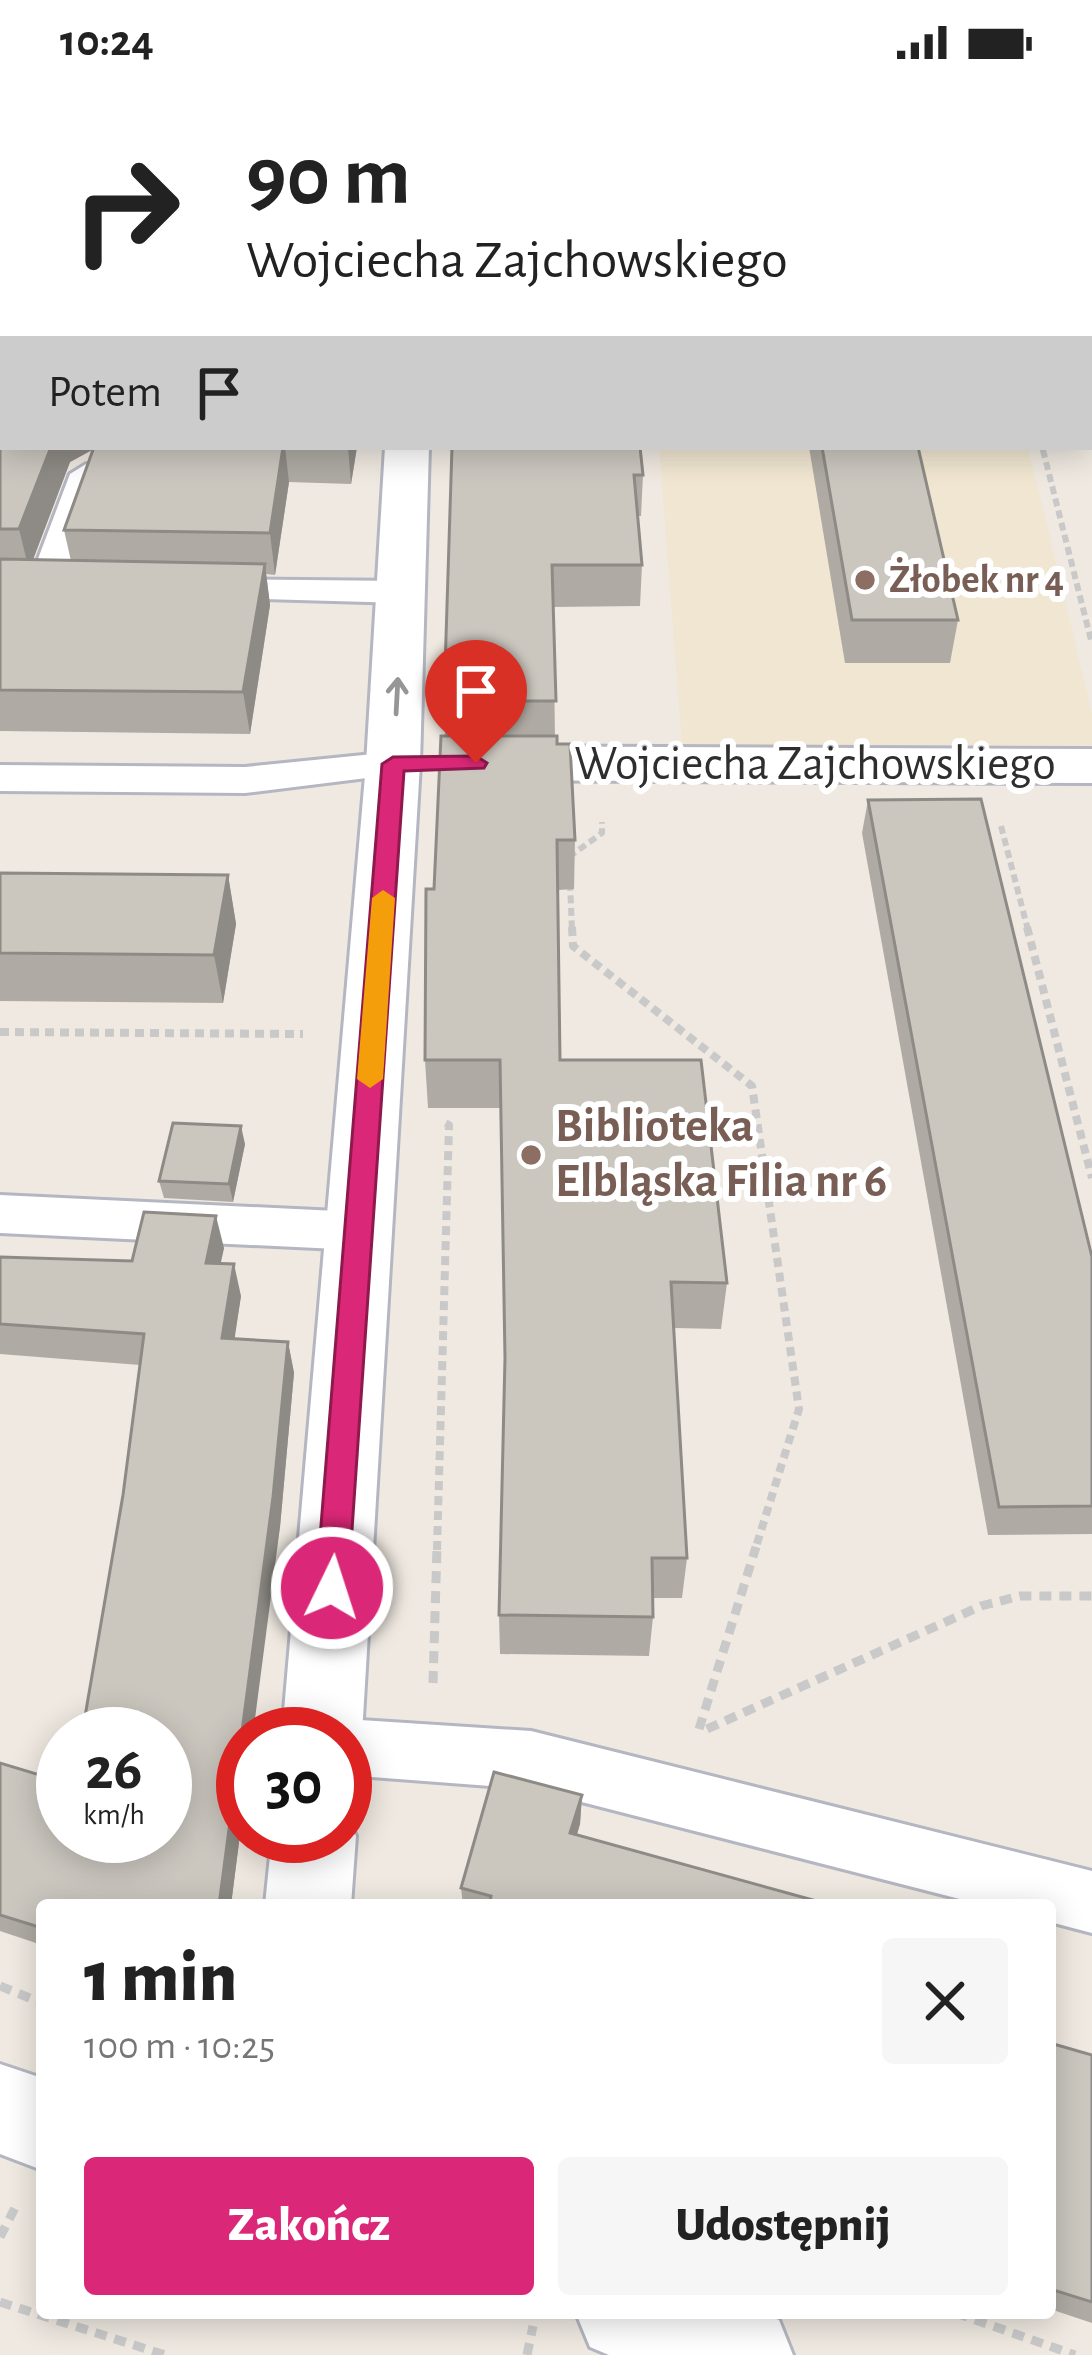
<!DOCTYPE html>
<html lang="pl">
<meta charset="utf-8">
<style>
body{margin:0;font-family:"Alegreya Sans",sans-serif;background:#f6f6f6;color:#222;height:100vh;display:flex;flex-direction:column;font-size:45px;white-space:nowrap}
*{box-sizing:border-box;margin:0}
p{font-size:39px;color:#767676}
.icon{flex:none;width:66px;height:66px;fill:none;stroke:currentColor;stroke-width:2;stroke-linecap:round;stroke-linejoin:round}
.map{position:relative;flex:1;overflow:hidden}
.details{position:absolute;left:36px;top:1815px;width:1020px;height:420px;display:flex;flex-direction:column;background:#fff;border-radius:12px;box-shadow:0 6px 30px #0003}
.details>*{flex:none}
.guide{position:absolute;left:0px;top:0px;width:1092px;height:366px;box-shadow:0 6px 30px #0003;background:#fff;color:#222;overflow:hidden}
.speed{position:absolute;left:36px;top:1623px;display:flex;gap:24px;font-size:60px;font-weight:700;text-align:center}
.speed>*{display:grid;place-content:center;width:156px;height:156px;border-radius:50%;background:#fff;box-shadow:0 6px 30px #0003;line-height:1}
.speed small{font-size:30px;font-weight:400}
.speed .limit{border:18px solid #d22;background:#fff;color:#111}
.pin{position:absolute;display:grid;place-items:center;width:102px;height:102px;color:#fff;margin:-123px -51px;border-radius:50% 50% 50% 0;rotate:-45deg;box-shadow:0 0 12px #0007}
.pin .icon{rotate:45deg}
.me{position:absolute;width:132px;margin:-66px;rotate:4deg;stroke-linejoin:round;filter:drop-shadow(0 0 9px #0008)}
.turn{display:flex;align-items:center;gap:42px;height:252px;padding:0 48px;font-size:54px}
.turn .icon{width:156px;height:156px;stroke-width:2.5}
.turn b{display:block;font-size:84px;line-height:102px}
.then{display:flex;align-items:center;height:114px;padding:0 48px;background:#0003;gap:24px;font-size:45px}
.round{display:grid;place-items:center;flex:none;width:126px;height:126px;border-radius:12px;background:#f6f6f6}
.summary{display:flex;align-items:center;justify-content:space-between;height:204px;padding:0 48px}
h1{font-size:72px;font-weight:800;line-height:90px}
.cta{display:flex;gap:24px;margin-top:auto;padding:24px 48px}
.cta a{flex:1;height:138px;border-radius:12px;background:#db2777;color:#fff;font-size:48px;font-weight:800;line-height:138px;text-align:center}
.cta a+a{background:#f6f6f6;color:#222}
.status{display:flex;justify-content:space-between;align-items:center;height:84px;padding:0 60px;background:#fff;direction:ltr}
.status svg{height:33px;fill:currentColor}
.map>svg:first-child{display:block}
</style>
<div class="status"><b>10:24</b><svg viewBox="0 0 49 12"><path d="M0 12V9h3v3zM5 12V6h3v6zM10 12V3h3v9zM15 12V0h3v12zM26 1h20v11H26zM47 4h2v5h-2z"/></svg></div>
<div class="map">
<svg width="1092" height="2271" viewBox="0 0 1092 2271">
<rect width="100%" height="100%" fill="#efe9e1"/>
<path fill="#f0e6d1" d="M659,363H1028L1092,629V661H682Z"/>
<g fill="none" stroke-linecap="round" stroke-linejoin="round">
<g stroke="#b4b7c1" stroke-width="6">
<path id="service" d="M1017,0H1041L1042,3H1018Z
M1089,147H1092V170H1089Z
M1089,321H1092V339H1089Z
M86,380L102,390L63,504L57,511H33L27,504L70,390Z
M203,495L403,497L415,501L421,508L415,515L403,519L191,513L185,506L191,499Z
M393,668L407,671L412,680L407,689L245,709L0,707V681L245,683Z
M0,1111L358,1128L375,1133L382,1147L375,1161L358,1166L0,1149Z
M345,1635L531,1647L1092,1787V1849L1050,1838V1821H983L531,1705L345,1691V1650H321L324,1643Z"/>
</g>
<g stroke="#b4b7c1" stroke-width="6">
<path id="minor" d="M380,0H414V3H380Z
M385,363H429L420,680L362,1650L345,1679V1650H282L366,680Z
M481,662L1092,665V699L481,696L462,691L454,679L462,667Z
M345,1727L356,1752L351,1821H265L272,1752H345Z
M0,1980L42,1994V2086L0,2070Z
M576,2229H761L779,2236L793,2271H609L590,2263Z"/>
</g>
<path stroke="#c9c9c9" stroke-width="4.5" stroke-dasharray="6 3" stroke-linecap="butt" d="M1042,363L1043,369"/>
<path stroke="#c9c9c9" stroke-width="6" stroke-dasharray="8 4.5" stroke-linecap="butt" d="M1043,366L1092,560
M1001,742L1028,846
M569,773L602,749V738
M570,799L572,846"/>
<path stroke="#c9c9c9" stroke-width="8" stroke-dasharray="9 6" stroke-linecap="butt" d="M572,843L573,862L752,1002L799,1325L755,1466
M1027,843L1092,1094
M0,948L303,950
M437,1466L449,1041L441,1037"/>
<path stroke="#c9c9c9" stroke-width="9" stroke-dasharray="12 8" stroke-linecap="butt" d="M433,1599L437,1463
M699,1645L756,1463
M707,1645L981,1522L1020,1512H1092
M0,1902L42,1919
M0,2153L17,2120
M0,2218L165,2271
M956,2229L1075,2271
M527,2271L533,2242"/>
<use href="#service" fill="#fff" fill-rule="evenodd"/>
<use href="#minor" fill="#fff" fill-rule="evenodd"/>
</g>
<path fill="#afaba4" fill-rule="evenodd" d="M248,0H316V3H248Z
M456,0H680V3H454H456Z
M0,221L3,363H357L351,400L289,398L275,491L266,490L270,521L250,650L0,647ZM92,366L64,446L71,477L33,476L70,378Z
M452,363L643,391L641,432H637L642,481L640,522L553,523L555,652L575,756L574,805L558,806L560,976L727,1199L721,1245L674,1244L687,1474L682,1514H652L653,1533L649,1572L500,1570L499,1531L505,1274L501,1024H428L425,976L434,805L445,652L444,617Z
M809,363H918L958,536L950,579H845Z
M868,716L1092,1173V1450L988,1451L862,749Z
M0,789L228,791L236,840L223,919L0,917Z
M245,1060L233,1118L164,1114L159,1097Z
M224,1164L220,1179L241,1212L234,1255L288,1258L294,1289L280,1443L243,1650V1727L231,1821H42V1861L0,1847V1679L165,1752L123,1411L140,1281L0,1270V1173L132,1177Z
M582,1711L580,1740L577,1751L831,1821H463L461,1804Z
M1050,1959L1092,1971V2239L1050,2225Z"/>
<path fill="#8e8b86" d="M43,0H67L66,3H42Z
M3,104V174L0,182V112Z
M51,363H92V366L70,378L29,486L19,445Z
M283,363H285L289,398L275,491L270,449Z
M348,363H357L351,400Z
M265,480L270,521L250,650L243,608Z
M228,791L236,840L223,919L214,871Z
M241,1042L245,1060L233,1118L229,1100Z
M216,1132L224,1164L214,1211L206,1179Z
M234,1180L241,1212L230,1285L222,1254Z
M288,1258L294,1289L280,1443L253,1650H243V1727L231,1821H219Z
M582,1711L580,1740L569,1776L570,1749Z"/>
<path fill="#cbc7bf" stroke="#8e8b86" stroke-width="3" d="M0,0H43L42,3H3V104L0,112Z
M456,0H563V3H454H456Z
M862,0H949L951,3H863Z
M0,221H3V363H51L19,445H0Z
M94,363H283L270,449L64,446Z
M452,363H640L643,391H634L642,481H552L556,617H444Z
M822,363H918L958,536H852Z
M0,475L265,480L243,608L0,606Z
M441,652H557V660H570L575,756H557L560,976H701L727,1199L671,1198L687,1474H652L653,1533L499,1531L505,1274L500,976H425L426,805H434Z
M981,715L1092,1173V1422L999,1423L868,716Z
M0,789L228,791L214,871L0,869Z
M173,1039L241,1042L229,1100L159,1097Z
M144,1128L216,1132L206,1179L234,1180L222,1254L288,1258L273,1413L219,1821H42V1844L0,1831V1679L63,1698V1752H165V1650H82L123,1411L144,1250L0,1240V1173L132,1177Z
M494,1688L582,1711L570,1749L831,1821H489L491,1812L461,1804Z
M1050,1959L1092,1971V2218L1050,2205Z"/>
<defs><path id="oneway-shaft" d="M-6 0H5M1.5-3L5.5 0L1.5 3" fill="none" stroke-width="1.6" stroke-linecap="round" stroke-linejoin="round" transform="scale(3)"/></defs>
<use stroke="#969696" href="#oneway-shaft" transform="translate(397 612) rotate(-87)"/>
<path fill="#db2777" stroke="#8e194d" stroke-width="3" d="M476,672L487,679L484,684L404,687L348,1504L343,1514L332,1518L321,1514L316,1504L382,680L393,673Z"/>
<path fill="#f59e0b" d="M383,806L395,814L383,995L370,1004L357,995L372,814Z"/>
<g fill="#8d6e63" stroke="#fff" stroke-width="4.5">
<circle cx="865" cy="496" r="12"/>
<circle cx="531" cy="1071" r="12"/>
</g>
<g text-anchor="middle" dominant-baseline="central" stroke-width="12" stroke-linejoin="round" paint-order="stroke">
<g font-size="39" font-weight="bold" fill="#785e54" stroke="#fff" text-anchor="start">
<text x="889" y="496">Żłobek nr 4</text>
</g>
<g font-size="48" fill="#2e2e2e" stroke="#fff">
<text x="815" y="681">Wojciecha Zajchowskiego</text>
</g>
<g font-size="48" font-weight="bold" fill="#785e54" stroke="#fff" text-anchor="start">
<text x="555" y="1043">Biblioteka<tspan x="555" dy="55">Elbląska Filia nr 6</tspan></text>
</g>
</g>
</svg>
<div class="speed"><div>26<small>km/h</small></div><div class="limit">30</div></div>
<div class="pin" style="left:476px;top:679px;background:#d93025"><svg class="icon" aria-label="arrive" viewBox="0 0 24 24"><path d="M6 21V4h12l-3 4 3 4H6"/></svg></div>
<svg class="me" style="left:332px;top:1504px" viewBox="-20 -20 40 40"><circle r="17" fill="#db2777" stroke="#fff" stroke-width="3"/><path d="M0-11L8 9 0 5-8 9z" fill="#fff"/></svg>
<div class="guide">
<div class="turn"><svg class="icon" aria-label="right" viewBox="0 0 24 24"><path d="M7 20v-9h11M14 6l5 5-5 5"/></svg><div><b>90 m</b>Wojciecha Zajchowskiego</div></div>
<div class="then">Potem<svg class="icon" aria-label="arrive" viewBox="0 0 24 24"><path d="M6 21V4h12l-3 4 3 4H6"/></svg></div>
</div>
<section class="details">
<div class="summary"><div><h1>1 min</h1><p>100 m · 10:25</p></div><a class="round"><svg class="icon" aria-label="close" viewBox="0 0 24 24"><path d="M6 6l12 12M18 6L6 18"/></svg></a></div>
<div class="cta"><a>Zakończ</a><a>Udostępnij</a></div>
</section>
</div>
